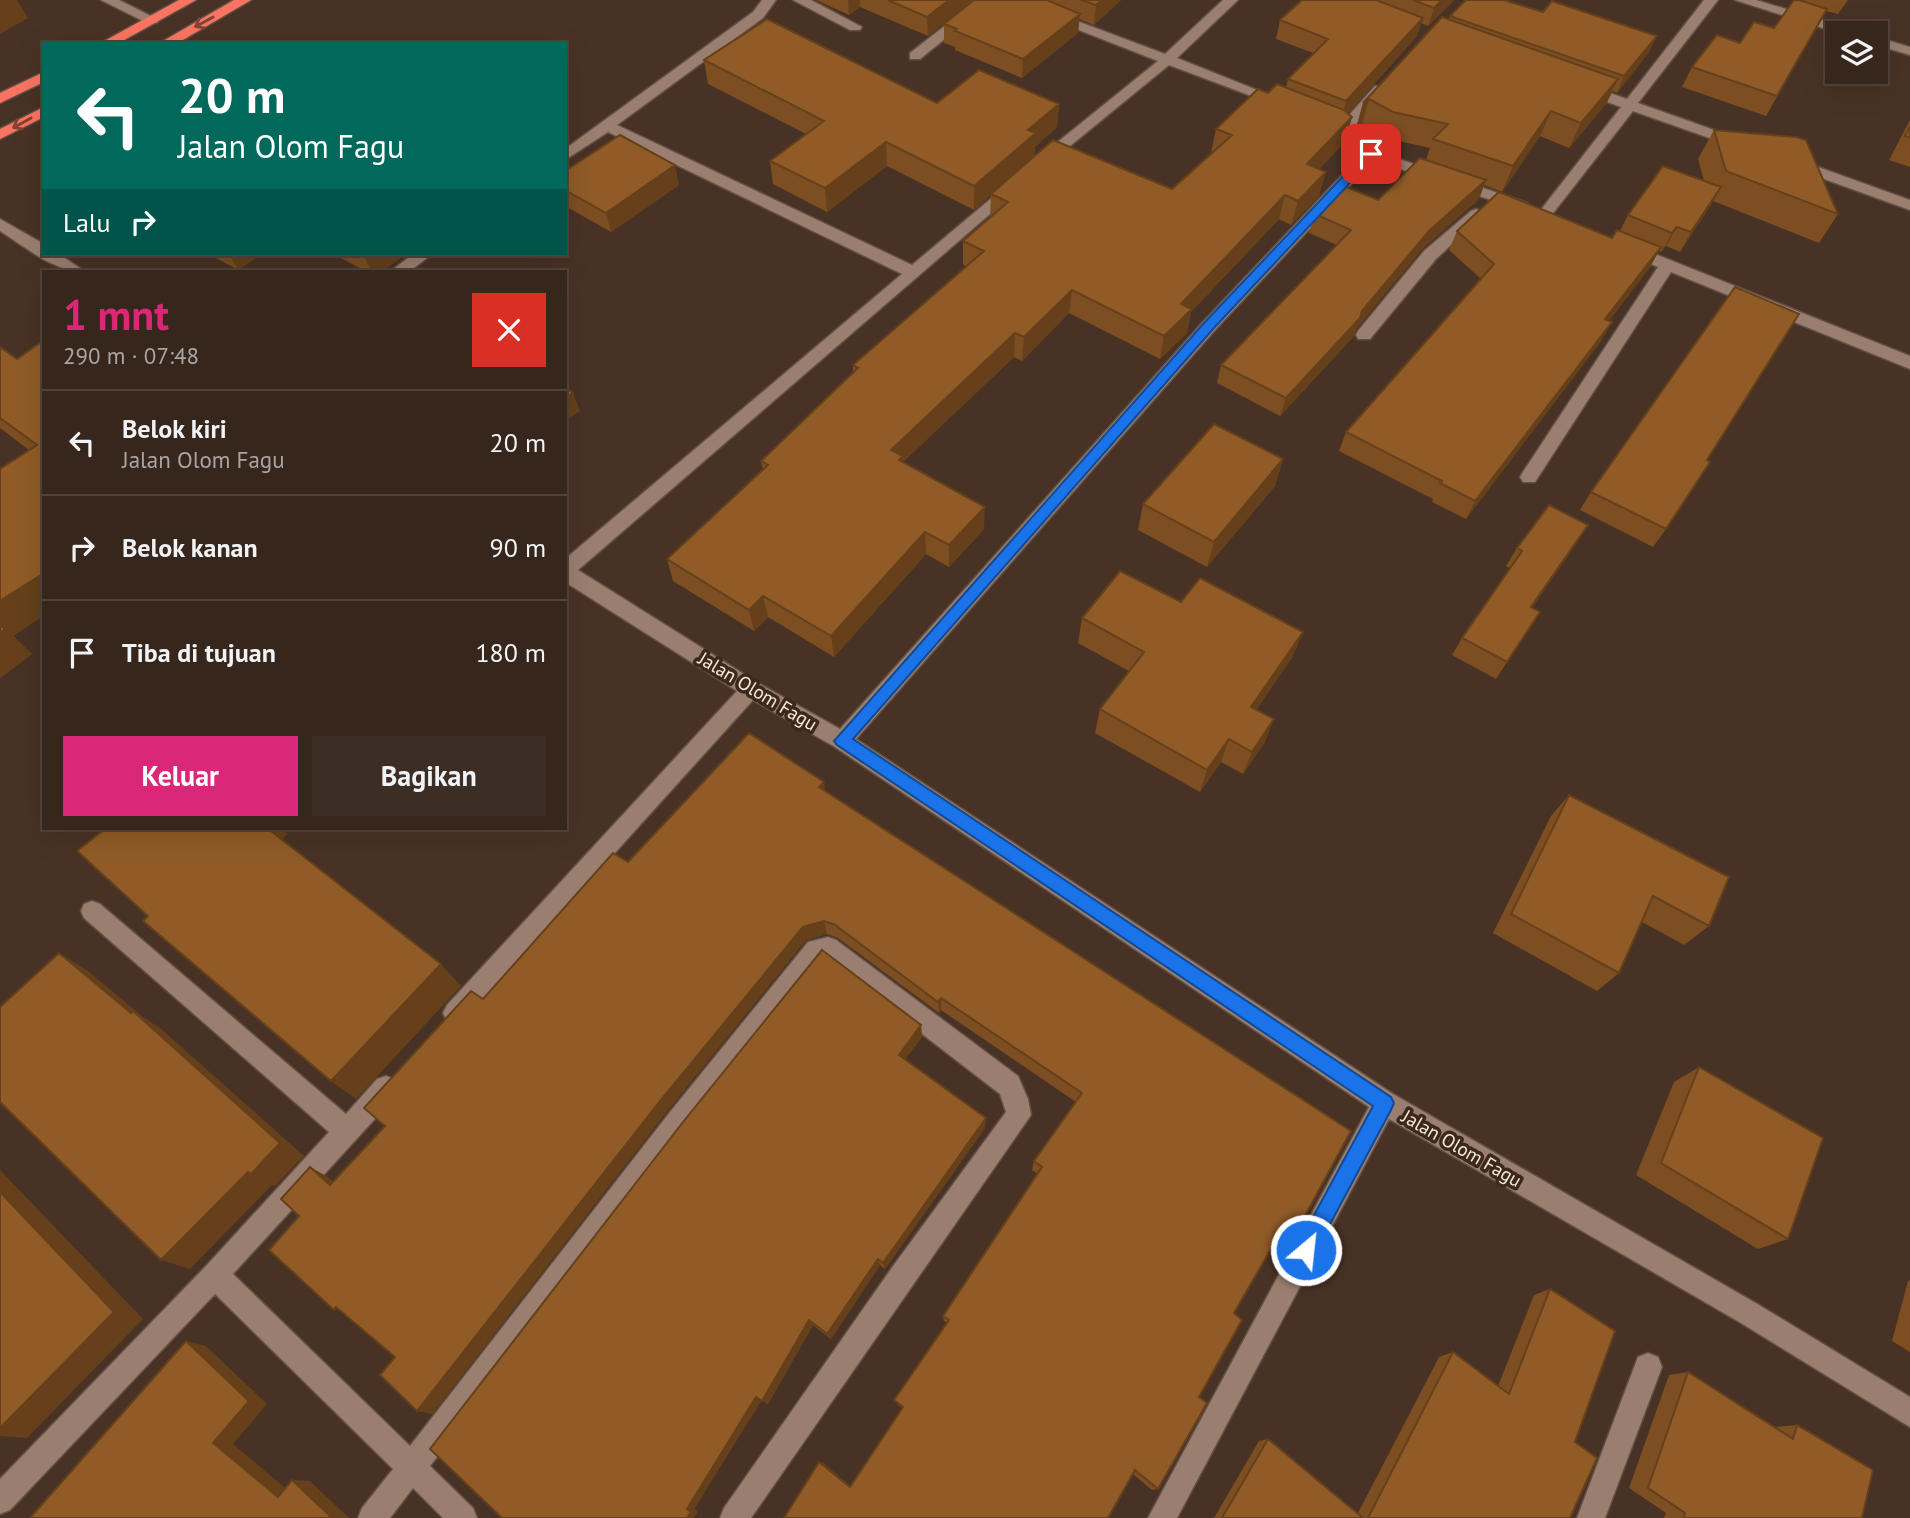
<!DOCTYPE html>
<html lang="id">
<meta charset="utf-8">
<style>
body{margin:0;font-family:"PT Sans",sans-serif;background:#3d2e25;color:#f1f3f6;height:100vh;display:flex;flex-direction:column;font-size:26px;white-space:nowrap}
*{box-sizing:border-box;margin:0}
p{font-size:23px;color:#aaa5a3}
.icon{flex:none;width:38px;height:38px;fill:none;stroke:currentColor;stroke-width:2;stroke-linecap:round;stroke-linejoin:round}
.map{position:relative;flex:1;overflow:hidden}
.panel{position:absolute;left:42px;top:270px;width:525px;height:560px;display:flex;flex-direction:column;background:#36261c;border-radius:0px;box-shadow:0 7px 28px #0002,0 0 0 2px #50433b}
.panel>*{flex:none}
.guide{position:absolute;left:42px;top:42px;width:525px;height:214px;border-radius:0px;box-shadow:0 7px 28px #0002,0 0 0 2px #50433b;background:#00695c;color:#fff;overflow:hidden}
.tools{position:absolute;left:1825px;top:21px;display:grid;gap:14px}
.tools a{display:grid;place-items:center;width:63px;height:63px;border-radius:0px;background:#36261c;box-shadow:0 7px 28px #0002,0 0 0 2px #50433b;font-size:35px}
.pin{position:absolute;display:grid;place-items:center;width:60px;height:60px;color:#fff;margin:-30px;border-radius:14px;box-shadow:0 4px 10px #0006}
.me{position:absolute;width:77px;margin:-38px;rotate:28deg;stroke-linejoin:round;filter:drop-shadow(0 0 5px #0008)}
.turn{display:flex;align-items:center;gap:24px;height:147px;padding:0 21px;font-size:32px}
.turn .icon{width:91px;height:91px;stroke-width:2.5}
.turn b{display:block;font-size:49px;line-height:60px}
.then{display:flex;align-items:center;height:66px;padding:0 21px;background:#0003;gap:14px;font-size:26px}
.round{display:grid;place-items:center;flex:none;width:74px;height:74px;border-radius:0px;background:#3d2e25}
.summary{display:flex;align-items:center;justify-content:space-between;height:119px;padding:0 21px}
h1{font-size:42px;font-weight:700;line-height:52px;color:#db2777}
.primary-button{display:flex;gap:14px;margin-top:auto;padding:14px 21px}
.primary-button a{flex:1;height:80px;border-radius:0px;background:#db2777;color:#fff;font-size:28px;font-weight:700;line-height:80px;text-align:center}
.primary-button a+a{background:#3d2e25;color:#f1f3f6}
ul{padding:0;list-style:none}
li{display:flex;align-items:center;gap:21px;height:105px;padding:0 21px;border-top:2px solid #50433b}
li div{flex:1}
li b{display:block;font-size:26px}
li em{font-style:normal}
.map>svg:first-child{display:block}
</style>
<div class="map">
<svg width="1910" height="1518" viewBox="0 0 1910 1518">
<rect width="100%" height="100%" fill="#483225"/>
<g fill="none" stroke-linecap="round" stroke-linejoin="round">
<g stroke="#624f44" stroke-width="3">
<path id="lane" d="M101,0H119L159,20L157,23H147Z"/>
</g>
<g stroke="#624f44" stroke-width="3">
<path id="street" d="M762,0H776L763,18L617,125L912,265L1006,186H1016L1019,189L578,570L758,683L840,729L1203,322L1362,154L1339,132L1317,123L1315,120L1317,117L1322,116L1342,123L1375,86H1385V92L1352,129L1376,151L1527,203L1530,206L1527,209H1517L1374,160L1215,330L856,739L1393,1094L1759,1305L1910,1397V1427L1741,1323L1389,1119L1177,1518H1148L1369,1107L835,747L753,700L463,1021L455,1024L447,1021L443,1013L447,1005L737,691L565,582V559L902,274L608,132L565,160V149L753,12Z
M793,0H811L862,27L860,30H850Z
M978,0H993L920,59H910V53Z
M1002,0H1021L1165,54L1223,0H1238L1177,58L1287,102L1285,105H1275L1169,65L1048,164H1038L1036,161L1038,158L1158,61Z
M1704,0H1718L1638,103L1742,140L1744,143L1742,146H1732L1633,111L1550,217H1540L1537,214L1540,211L1621,107L1577,91V85H1587L1627,99Z
M1735,0H1756L1856,30L1858,33H1838Z
M1876,37L1910,47V55L1876,45Z
M1793,158L1910,200V210L1788,166L1786,163Z
M1476,209L1481,211L1484,214L1481,217L1436,259L1370,339H1358L1356,335L1358,331L1424,251L1471,211Z
M0,219L44,244V254H59L84,271C53,272 26,247 0,231Z
M1630,244L1910,356V369L1671,272L1535,482H1523L1520,477L1523,472L1658,267L1624,253L1622,249L1624,245Z
M413,254H432L410,271H391Z
M92,901L100,904L346,1114L377,1079L386,1076L395,1079L398,1088L395,1097L233,1274L410,1446L670,1112L808,942L828,937L836,940L1018,1076L1028,1099L1031,1115L751,1518H720L724,1508L891,1269L1006,1112L1000,1094L825,959L688,1130L430,1466L473,1508L477,1518H443L413,1488L390,1518H358L362,1508L393,1469L215,1294L10,1510L0,1514V1479L206,1266L329,1132L84,918L81,911L84,904Z
M1648,1353L1658,1357L1662,1367L1605,1518H1577L1638,1357Z"/>
</g>
<g stroke="#624f44" stroke-width="3">
<path id="highway" d="M179,0H196L117,44H99Z
M234,0H251L176,44H158Z
M44,72V82L0,103V93Z
M44,107V117L0,139V129Z"/>
</g>
<use href="#lane" fill="#9a7f70" fill-rule="evenodd"/>
<use href="#street" fill="#9a7f70" fill-rule="evenodd"/>
<use href="#highway" fill="#fb7461" fill-rule="evenodd"/>
</g>
<path fill="#7c4e22" d="M816,0H1121L1094,25L1079,19L1078,33L1022,78L955,50V47L944,43V24L970,3L928,36L860,7L849,15Z
M1302,0H1454L1428,26L1421,23L1417,36L1348,113L1352,117L1345,142L1319,169V196L1291,225L1279,219L1191,312L1187,333L1160,359L1069,313L1022,361L1014,357L903,462L984,529L949,567L926,554L834,657L768,617L754,631L673,581L667,559L763,470L761,461L853,372V365L966,266L963,265V241L990,218L991,194L974,210L887,166L827,212L773,184L770,161L806,134L708,84L704,60L937,103L1059,104L1057,127L1035,147L1034,156L1172,189L1211,153L1216,129L1268,93L1286,87L1288,79L1313,53L1276,39L1280,20Z
M1794,0H1848L1838,14L1826,11L1766,116L1682,87L1692,67L1740,43L1774,28Z
M1450,16L1649,52L1617,93L1613,91L1606,104L1569,148L1540,136L1502,192L1484,185L1479,199L1422,249L1356,329L1354,336L1280,416L1217,383L1221,365L1337,245L1309,233L1315,214L1378,200L1426,160L1430,148L1385,138L1362,124L1356,129L1363,103L1449,19Z
M1910,120V167L1889,160Z
M1714,130L1838,214L1819,243L1713,201L1680,252L1666,246L1661,252L1659,251L1650,267L1609,321L1601,341L1466,519L1432,502L1433,499L1339,451L1346,432L1481,279L1449,250L1457,231L1612,238L1620,231L1628,215L1704,181L1698,159Z
M565,171L679,185L611,232L565,206Z
M209,254H261L238,270Z
M334,254H406L382,271H365Z
M44,340V615L13,636L32,654L0,678L29,450L0,428V347L17,359Z
M1283,459L1275,486L1207,567L1138,530L1143,504Z
M1707,460L1666,529L1653,547L1580,510L1591,492Z
M1588,525L1532,608L1540,612L1496,679L1452,655L1462,638L1510,568L1506,566L1517,548Z
M1181,602L1293,656L1256,710L1265,742L1243,774L1221,762L1200,792L1095,733L1100,709L1129,671L1078,643L1082,618Z
M825,792L1293,1238L1285,1245L1277,1239L1234,1313L1158,1489L1152,1490L1133,1474L784,1518L819,1462L823,1463L850,1486L902,1408L896,1403L894,1400L947,1323L944,1321L943,1316L1038,1174L1032,1170L1034,1161L1076,1102L941,1010L939,1013L838,938L827,934L806,940L668,1110L432,1414L395,1357L299,1216L310,1167L326,1176L333,1182L385,1126L483,999L628,862Z
M1569,795L1709,926L1684,945L1642,922L1619,973L1597,991L1493,933L1551,816Z
M921,1025L922,1037L905,1059L985,1128L885,1269L880,1265L831,1339L813,1325L768,1404L761,1400L694,1509L698,1512L502,1518Z
M1699,1067L1788,1239L1758,1249L1636,1175L1674,1082Z
M1910,1280V1352L1892,1341L1908,1281Z
M1550,1289L1575,1442L1570,1518H1214L1259,1441L1268,1439L1358,1513L1439,1357L1453,1352L1498,1386L1534,1295Z
M1688,1372L1775,1428V1427L1797,1425L1862,1518H1664L1666,1513L1629,1488L1669,1375Z"/>
<path fill="#65401b" d="M0,0H17L28,18L0,34Z
M848,0H860V7L849,15Z
M949,0H974L928,36L927,17Z
M1102,0H1121L1094,25L1096,5Z
M1442,0H1454L1428,26L1434,8Z
M1080,14L1078,33L1022,78L1023,59Z
M1423,18L1417,36L1341,120L1346,101Z
M1657,36L1649,52L1617,93L1624,76Z
M1618,79L1606,104L1569,148L1581,123Z
M1369,99L1362,124L1356,129L1363,103Z
M1059,104L1057,127L1035,147L1034,157L974,210V186L1028,130Z
M1551,111L1540,136L1502,192L1513,166Z
M1352,117L1345,142L1301,188L1307,164Z
M886,142L887,166L827,212L825,188Z
M675,165L679,185L611,232L606,213Z
M1326,172L1319,196L1291,225L1298,201Z
M1486,180L1479,199L1422,249L1356,329L1354,336L1280,416L1286,398L1362,311L1429,231Z
M1721,187L1710,207L1680,252L1691,232Z
M1285,195L1279,219L1191,312L1187,333L1160,359L1164,336L1181,304Z
M1677,227L1666,246L1661,252L1672,233Z
M1661,247L1650,267L1595,339L1605,319Z
M229,254H261L238,270Z
M367,254H406L382,271H371L364,256Z
M1072,290L1069,313L1022,361L1024,337Z
M1612,322L1601,341L1466,519L1475,501Z
M1015,333L1014,357L903,462L904,479L891,450Z
M573,393L580,411L565,421V398Z
M1283,459L1275,486L1207,567L1214,542Z
M985,507L984,529L949,567V545Z
M1588,525L1577,543L1520,625L1531,607Z
M925,532L926,554L834,657L831,636Z
M44,573V615L13,636L32,654L0,678V601Z
M763,596L768,617L754,631L749,610Z
M1303,632L1293,656L1242,731L1251,707Z
M1274,719L1265,742L1243,774L1252,752Z
M1229,739L1221,762L1200,792L1207,770Z
M824,782L826,797L819,787Z
M264,828H282L288,834L278,842Z
M824,921L827,934L806,940L668,1110L432,1414L417,1411L661,1100L803,927Z
M59,953L88,971L143,1017L160,1028L304,1156L275,1186L272,1185L190,1269L161,1260L248,1172L131,1013Z
M441,964L461,986L356,1099L331,1081Z
M941,998V1010L939,1013L938,1002Z
M921,1025L922,1037L900,1066L899,1055Z
M986,1118L985,1128L885,1269L883,1263Z
M310,1167L326,1176L346,1194L330,1185Z
M0,1170L143,1319L27,1438L0,1436Z
M878,1259L880,1265L831,1339L827,1334Z
M809,1320L813,1325L768,1404L762,1401Z
M186,1341L206,1346L267,1404L233,1444L297,1498L278,1497L213,1443Z
M756,1397L762,1400L694,1509L698,1512L694,1518H687V1509Z
M819,1462L823,1463L853,1488L850,1487Z
M292,1480L310,1481L349,1518H332Z"/>
<path fill="#905b27" stroke="#65401b" stroke-width="2" d="M888,0H949L927,17Z
M974,0H1047L1080,14L1023,59L955,31L957,29L944,24Z
M1081,0H1102L1096,5Z
M1302,0H1376L1423,18L1346,101L1288,79L1328,39L1280,20Z
M1413,0H1442L1434,8Z
M1466,0H1504L1543,12L1552,1L1657,36L1624,76L1450,16Z
M1794,0H1799L1827,9L1777,96L1692,67L1717,35L1740,43L1754,22L1774,28Z
M1442,17L1618,79L1581,123L1551,111L1513,166L1433,139L1448,124L1393,112L1369,99L1363,103Z
M767,19L937,103L979,70L1059,104L1028,130L1036,133L974,186L886,142L825,188L770,161L824,121L704,60Z
M1277,84L1344,110L1352,117L1307,164L1326,172L1298,201L1285,195L1181,304L1192,309L1164,336L1072,290L1024,337L1015,333L891,450L903,456L899,460L985,507L949,545L925,532L831,636L763,596L749,610L667,559L768,465L761,461L858,368L853,365L984,251L963,241L1008,202L991,194L1053,140L1172,189L1232,135L1216,129L1258,89L1268,93Z
M1910,127V138L1905,136Z
M1714,130L1796,137L1806,140L1838,214L1726,171Z
M620,135L675,165L606,213L565,190V171Z
M1420,158L1486,180L1429,231L1362,311L1360,318L1286,398L1221,365L1351,230L1315,214L1342,185L1378,200Z
M1663,166L1721,187L1691,232L1677,227L1672,233L1628,215Z
M1499,192L1612,238L1617,230L1661,247L1605,319L1612,322L1475,501L1440,483L1442,481L1346,432L1494,264L1457,231Z
M1735,287L1799,314L1707,460L1710,462L1666,529L1591,492Z
M44,340V573L0,601V469L37,445L0,418V347L17,359Z
M565,387L573,393L565,398Z
M1214,424L1283,459L1214,542L1143,504Z
M1549,505L1588,525L1531,607L1540,612L1507,662L1462,638L1522,551L1517,548Z
M1120,571L1181,602L1200,578L1303,632L1251,707L1274,719L1252,752L1229,739L1207,770L1100,709L1144,652L1082,618Z
M0,625L5,629L0,633Z
M749,733L824,782L819,787L1351,1131L1293,1238L1282,1230L1234,1313L1242,1320L1199,1397L1207,1403L1158,1489L1135,1470L1108,1518H784L819,1462L850,1487L903,1407L894,1400L949,1320L943,1316L1042,1167L1034,1161L1082,1093L941,998L938,1002L835,925L824,921L803,927L661,1100L417,1411L380,1375L395,1357L336,1307L334,1310L269,1250L299,1216L281,1199L310,1167L330,1185L385,1126L364,1108L471,991L483,999L613,853L628,862Z
M1569,795L1729,877L1709,926L1653,896L1619,973L1511,914Z
M106,828H267L441,964L331,1081L143,921L148,916L77,851Z
M822,950L921,1025L899,1055L986,1118L883,1263L878,1259L827,1334L809,1320L762,1401L756,1397L687,1509L691,1512L687,1518H502L430,1449L683,1122Z
M59,953L131,1013L133,1011L280,1143L251,1174L248,1172L161,1260L0,1102V1007Z
M1699,1067L1823,1138L1788,1239L1661,1163Z
M0,1192L114,1312L0,1428Z
M1550,1289L1615,1331L1575,1442L1597,1458L1570,1518H1368L1453,1352L1509,1394Z
M186,1341L249,1401L213,1443L278,1497L292,1480L332,1518H30Z
M1688,1372L1793,1439L1797,1425L1873,1470L1862,1518H1684L1685,1513L1648,1488Z
M1268,1439L1363,1518H1222Z"/>
<defs><path id="oneway-shaft" d="M-6 0H5M1.5-3L5.5 0L1.5 3" fill="none" stroke-width="1.6" stroke-linecap="round" stroke-linejoin="round" transform="scale(1.75)"/></defs>
<g stroke="#804334">
<use href="#oneway-shaft" transform="translate(204 22) rotate(151)"/>
<use href="#oneway-shaft" transform="translate(22 123) rotate(151)"/>
</g>
<path fill="#1a73e8" stroke="#114b97" stroke-width="2" d="M1367,151L1377,154L1213,329L853,739L1391,1097L1394,1103L1391,1110L1313,1256L1306,1259L1299,1256L1296,1250L1299,1243L1373,1106L837,745L834,741L1204,323Z"/>
<g text-anchor="middle" dominant-baseline="central" stroke-width="7" stroke-linejoin="round" paint-order="stroke">
<g font-size="19" fill="#f6e7df" stroke="#3e281b">
<text transform="translate(758 691) rotate(31)">Jalan Olom Fagu</text>
<text transform="translate(1462 1148) rotate(30)">Jalan Olom Fagu</text>
</g>
</g>
</svg>
<div class="tools">
<a><svg class="icon" aria-label="layers" viewBox="0 0 24 24"><path d="M12 4l9 5-9 5-9-5zM3 14l9 5 9-5"/></svg></a>
</div>
<div class="pin" style="left:1371px;top:154px;background:#d93025"><svg class="icon" aria-label="arrive" viewBox="0 0 24 24"><path d="M6 21V4h12l-3 4 3 4H6"/></svg></div>
<svg class="me" style="left:1306px;top:1250px" viewBox="-20 -20 40 40"><circle r="17" fill="#1a73e8" stroke="#fff" stroke-width="3"/><path d="M0-11L8 9 0 5-8 9z" fill="#fff"/></svg>
<div class="guide">
<div class="turn"><svg class="icon" aria-label="left" viewBox="0 0 24 24"><path d="M17 20v-9H6M10 6l-5 5 5 5"/></svg><div><b>20 m</b>Jalan Olom Fagu</div></div>
<div class="then">Lalu<svg class="icon" aria-label="right" viewBox="0 0 24 24"><path d="M7 20v-9h11M14 6l5 5-5 5"/></svg></div>
</div>
<section class="panel">
<div class="summary"><div><h1>1 mnt</h1><p>290 m · 07:48</p></div><a class="round" style="background:#d93025;color:#fff"><svg class="icon" aria-label="close" viewBox="0 0 24 24"><path d="M6 6l12 12M18 6L6 18"/></svg></a></div>
<ul>
<li><svg class="icon" aria-label="left" viewBox="0 0 24 24"><path d="M17 20v-9H6M10 6l-5 5 5 5"/></svg><div><b>Belok kiri</b><p>Jalan Olom Fagu</p></div><em>20 m</em></li>
<li><svg class="icon" aria-label="right" viewBox="0 0 24 24"><path d="M7 20v-9h11M14 6l5 5-5 5"/></svg><div><b>Belok kanan</b></div><em>90 m</em></li>
<li><svg class="icon" aria-label="arrive" viewBox="0 0 24 24"><path d="M6 21V4h12l-3 4 3 4H6"/></svg><div><b>Tiba di tujuan</b></div><em>180 m</em></li>
</ul>
<div class="primary-button"><a>Keluar</a><a>Bagikan</a></div>
</section>
</div>
